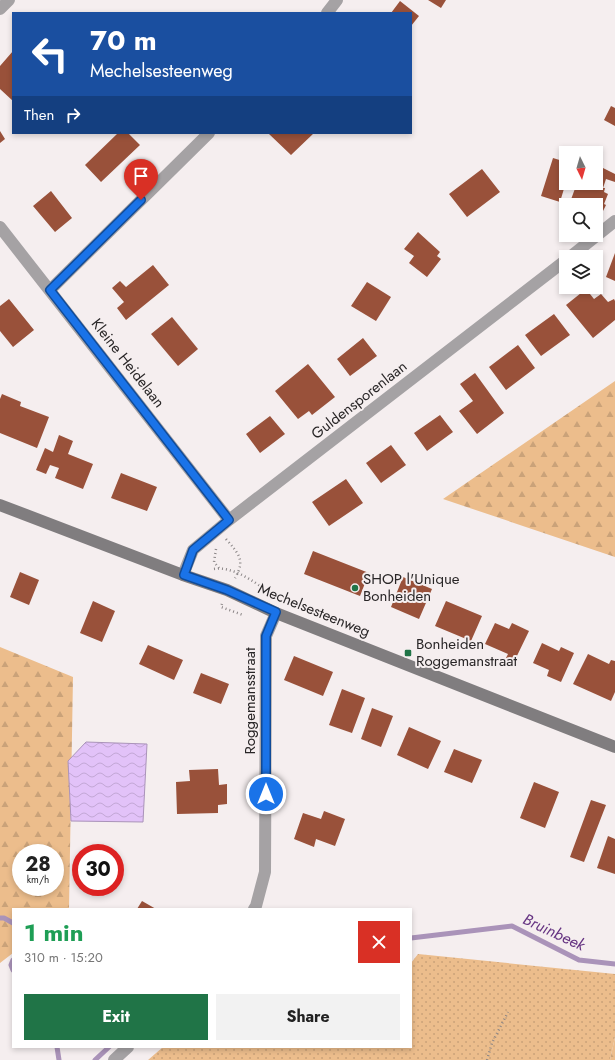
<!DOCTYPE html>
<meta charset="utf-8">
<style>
body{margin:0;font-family:Jost,sans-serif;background:#f2f2f2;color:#222;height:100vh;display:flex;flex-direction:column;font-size:15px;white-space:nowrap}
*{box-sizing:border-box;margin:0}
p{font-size:13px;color:#767676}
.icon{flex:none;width:22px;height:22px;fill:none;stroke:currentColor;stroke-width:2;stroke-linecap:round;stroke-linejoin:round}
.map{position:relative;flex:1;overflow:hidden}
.details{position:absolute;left:12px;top:908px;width:400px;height:140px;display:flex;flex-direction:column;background:#fff;border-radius:0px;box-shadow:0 2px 6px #0003}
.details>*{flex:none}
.hud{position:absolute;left:12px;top:12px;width:400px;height:122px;border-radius:0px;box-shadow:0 2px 6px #0003;background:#1a4fa0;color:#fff;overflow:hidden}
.needle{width:26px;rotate:175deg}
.tools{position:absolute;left:559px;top:146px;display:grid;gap:8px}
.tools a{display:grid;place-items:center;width:44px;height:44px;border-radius:0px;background:#fff;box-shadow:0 2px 6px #0003;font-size:20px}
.speed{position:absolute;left:12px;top:844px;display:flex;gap:8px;font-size:20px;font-weight:700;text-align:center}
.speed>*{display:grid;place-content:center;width:52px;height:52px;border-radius:50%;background:#fff;box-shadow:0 2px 6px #0003;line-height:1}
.speed small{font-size:10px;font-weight:400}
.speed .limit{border:6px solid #d22;background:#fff;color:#111}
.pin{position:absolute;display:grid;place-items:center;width:34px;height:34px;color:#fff;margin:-41px -17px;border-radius:50% 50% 50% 0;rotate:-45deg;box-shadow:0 0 4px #0007}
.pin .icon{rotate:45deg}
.me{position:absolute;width:44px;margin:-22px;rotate:0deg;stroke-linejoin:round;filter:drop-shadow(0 0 3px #0008)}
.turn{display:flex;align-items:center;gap:14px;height:84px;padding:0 12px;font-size:18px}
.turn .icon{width:52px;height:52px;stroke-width:2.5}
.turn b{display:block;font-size:28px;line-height:34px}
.then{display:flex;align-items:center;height:38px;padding:0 12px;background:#0003;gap:8px;font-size:15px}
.round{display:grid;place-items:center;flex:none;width:42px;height:42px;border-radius:0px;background:#f2f2f2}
.summary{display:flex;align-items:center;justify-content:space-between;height:68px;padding:0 12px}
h1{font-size:24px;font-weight:700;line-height:30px;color:#1e9e55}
.action{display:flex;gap:8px;margin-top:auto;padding:8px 12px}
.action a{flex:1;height:46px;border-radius:0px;background:#207447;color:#fff;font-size:16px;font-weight:700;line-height:46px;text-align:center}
.action a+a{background:#f2f2f2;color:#222}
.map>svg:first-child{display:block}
</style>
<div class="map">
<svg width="615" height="1060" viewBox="0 0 615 1060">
<defs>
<pattern id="grass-dots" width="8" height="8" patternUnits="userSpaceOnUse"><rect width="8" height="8" fill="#ecbd8c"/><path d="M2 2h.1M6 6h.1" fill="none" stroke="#caa279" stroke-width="1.8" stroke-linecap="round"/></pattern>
<pattern id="forest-firs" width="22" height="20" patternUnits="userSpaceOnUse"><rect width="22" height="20" fill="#ecbd8c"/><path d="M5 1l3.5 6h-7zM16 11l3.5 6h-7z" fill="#caa279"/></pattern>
<pattern id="water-waves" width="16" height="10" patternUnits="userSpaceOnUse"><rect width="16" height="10" fill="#e2c2f8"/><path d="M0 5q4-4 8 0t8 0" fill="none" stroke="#c2a7d5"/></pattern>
</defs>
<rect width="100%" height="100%" fill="#f5eeef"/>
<path fill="url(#grass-dots)" d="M418,954L615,974V1037L610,1060H148L163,1047H411V963Z"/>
<path fill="url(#forest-firs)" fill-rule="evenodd" d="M615,381V557L443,499Z
M0,647L73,677L69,909H13V953L0,963ZM21,853H55V887H21Z
M615,1037V1060H610Z"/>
<path fill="url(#water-waves)" stroke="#aa93b9" d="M86,742L147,744L143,822L71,821L68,761Z"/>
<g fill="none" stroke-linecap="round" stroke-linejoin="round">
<path stroke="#aa93b9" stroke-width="5" d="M0,918H4L13,923
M411,938L512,926L579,960L615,964
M13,960L11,965L13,970
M57,1047L59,1060
M95,1060L109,1047"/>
</g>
<path fill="#99513a" d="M428,0H446L441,8Z
M400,1L419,16L411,26V13H391Z
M13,51V101L0,89V66Z
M611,106L615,108V126L604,120Z
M0,131L5,139L0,143Z
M118,133H128L140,145L101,182L85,165Z
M270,133H314L291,155L269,134Z
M553,158L566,162V182L560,202L541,196Z
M603,168L615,174V182L606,179L603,188H605L604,192L608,194L604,204L606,205L603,211L602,210L596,218V205H569L577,183L598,184Z
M482,169L500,192L467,217L449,194Z
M51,191L72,218L55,232L33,206Z
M418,232L440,252L437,256L441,259L427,277L409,263L414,256L404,249Z
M615,253V281L606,277Z
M153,265L169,285L126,320L117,308L124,302L112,288L120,281L126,287Z
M367,282L391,297L376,321L351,306Z
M586,289L594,299L601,294L608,302L614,299L615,301V320L593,338L566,305Z
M9,299L34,330L13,347L0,331V306Z
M554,314L570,335L541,356L525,335Z
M172,317L198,349L178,366L151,334Z
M363,338L377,356L350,376L337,359Z
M518,345L535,368L506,390L489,367Z
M308,364L335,397L312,415L309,411L298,419L275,391Z
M475,373L504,413L477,434L459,411L473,401L460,384Z
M2,394L21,402L20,406L49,417L37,448L0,433V399Z
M440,415L453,432L427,451L414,433Z
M270,416L285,434L260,453L246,434Z
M59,435L73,441L68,454L93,464L83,489L55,478L59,468L50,465L46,474L36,470L45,448L53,452Z
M391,445L406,465L381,483L366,463Z
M121,473L157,487L147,511L111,498Z
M346,479L363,503L329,526L312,502Z
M313,551L369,573L360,596L304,574Z
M20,572L39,580L29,605L10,597Z
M403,577L432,589L419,619L391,607Z
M93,601L115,611L102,642L80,633Z
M446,601L482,616L471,641L435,626Z
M495,623L509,629L512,623L529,631L514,662L506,658L508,654L485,644Z
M542,643L559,651L561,647L574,653L561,682L547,676L549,670L533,663Z
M148,645L183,660L174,680L139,664Z
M588,654L609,664L611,660L615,661V692L611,701L573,684Z
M294,656L333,672L323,696L284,680Z
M201,673L229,684L221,704L193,693Z
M342,689L365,698L352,733L329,725Z
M372,708L393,716L381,747L361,739Z
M409,727L441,741L428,769L397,755Z
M454,749L482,760L472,783L444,772Z
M218,769L219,785L227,784V804L218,805V813L177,814L176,782L190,781L189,770Z
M534,782L559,792L545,828L520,818Z
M591,800L606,805L584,862L570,857Z
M324,811L345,819L335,846L316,839L314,847L294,839L303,813L321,819Z
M608,836L615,839V874L597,868Z
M142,901L156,909H137Z"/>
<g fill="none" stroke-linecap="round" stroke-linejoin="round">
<path stroke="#8a8586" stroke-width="2.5" stroke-dasharray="1 3" stroke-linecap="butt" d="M226,539C238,553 246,560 235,578
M216,549L214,562L219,568
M214,569C232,566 254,581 268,592
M222,604L221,607L243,615
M487,1060L492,1043L508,1012"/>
<path stroke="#a5a2a4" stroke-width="12" d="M0,9L9,0
M327,13L337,0
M0,227L229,520
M570,257L615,221
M50,290L209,133
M183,575L193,550L229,520L566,260
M254,909L256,906L265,872L266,636L276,613
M114,1060L128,1047"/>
<path stroke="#807d7f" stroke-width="12" d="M0,505L183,575L227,590L276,613L615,747"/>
</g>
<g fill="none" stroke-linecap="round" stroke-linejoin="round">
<g stroke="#114b97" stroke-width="10">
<path id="route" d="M141,200L50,290L229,520L193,550L184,575L227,590L276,612L266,636V794"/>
</g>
<use href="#route" stroke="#1a73e8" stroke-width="7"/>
</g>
<g fill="#207447" stroke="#f5eeef" stroke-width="1.5">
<circle cx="355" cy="588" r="4"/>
<rect x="404" y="649" width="8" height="8" rx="2"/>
</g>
<g text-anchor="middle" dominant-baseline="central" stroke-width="4" stroke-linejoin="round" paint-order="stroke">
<g font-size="15" fill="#292627" stroke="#f5eeef">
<text transform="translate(128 363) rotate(52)">Kleine Heidelaan</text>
<text transform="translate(359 400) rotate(-38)">Guldensporenlaan</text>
<text transform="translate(314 610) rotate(22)">Mechelsesteenweg</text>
<text transform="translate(250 701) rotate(-90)">Roggemansstraat</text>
</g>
<g font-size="15" fill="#292627" stroke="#f5eeef" text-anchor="start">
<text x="363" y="579">SHOP l'Unique<tspan x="363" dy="17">Bonheiden</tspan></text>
<text x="416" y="644">Bonheiden<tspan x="416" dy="17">Roggemanstraat</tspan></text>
</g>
<g font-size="16" font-style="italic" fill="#663482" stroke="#f5eeef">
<text transform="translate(554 932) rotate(25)">Bruinbeek</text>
</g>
</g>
</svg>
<div class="tools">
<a><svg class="needle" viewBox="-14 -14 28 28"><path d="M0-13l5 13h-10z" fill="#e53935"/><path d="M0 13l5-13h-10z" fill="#767676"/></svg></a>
<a><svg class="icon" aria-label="search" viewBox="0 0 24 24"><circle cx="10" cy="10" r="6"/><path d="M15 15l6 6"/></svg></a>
<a><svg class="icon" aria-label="layers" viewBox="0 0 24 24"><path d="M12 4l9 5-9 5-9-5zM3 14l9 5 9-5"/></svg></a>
</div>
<div class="speed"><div>28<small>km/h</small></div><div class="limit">30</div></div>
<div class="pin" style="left:141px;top:200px;background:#d93025"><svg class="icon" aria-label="arrive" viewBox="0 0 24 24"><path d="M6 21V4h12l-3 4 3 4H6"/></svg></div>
<svg class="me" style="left:266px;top:794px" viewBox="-20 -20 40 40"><circle r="17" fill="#1a73e8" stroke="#fff" stroke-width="3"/><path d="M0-11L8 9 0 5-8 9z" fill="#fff"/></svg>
<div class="hud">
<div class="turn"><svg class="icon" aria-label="left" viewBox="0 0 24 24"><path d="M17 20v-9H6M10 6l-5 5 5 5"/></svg><div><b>70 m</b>Mechelsesteenweg</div></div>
<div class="then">Then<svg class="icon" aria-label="right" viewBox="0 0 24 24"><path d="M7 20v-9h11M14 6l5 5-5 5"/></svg></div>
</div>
<section class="details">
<div class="summary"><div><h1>1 min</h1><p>310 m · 15:20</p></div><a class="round" style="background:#d93025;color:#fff"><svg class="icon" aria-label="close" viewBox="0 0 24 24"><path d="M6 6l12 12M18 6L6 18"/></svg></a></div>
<div class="action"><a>Exit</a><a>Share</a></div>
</section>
</div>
